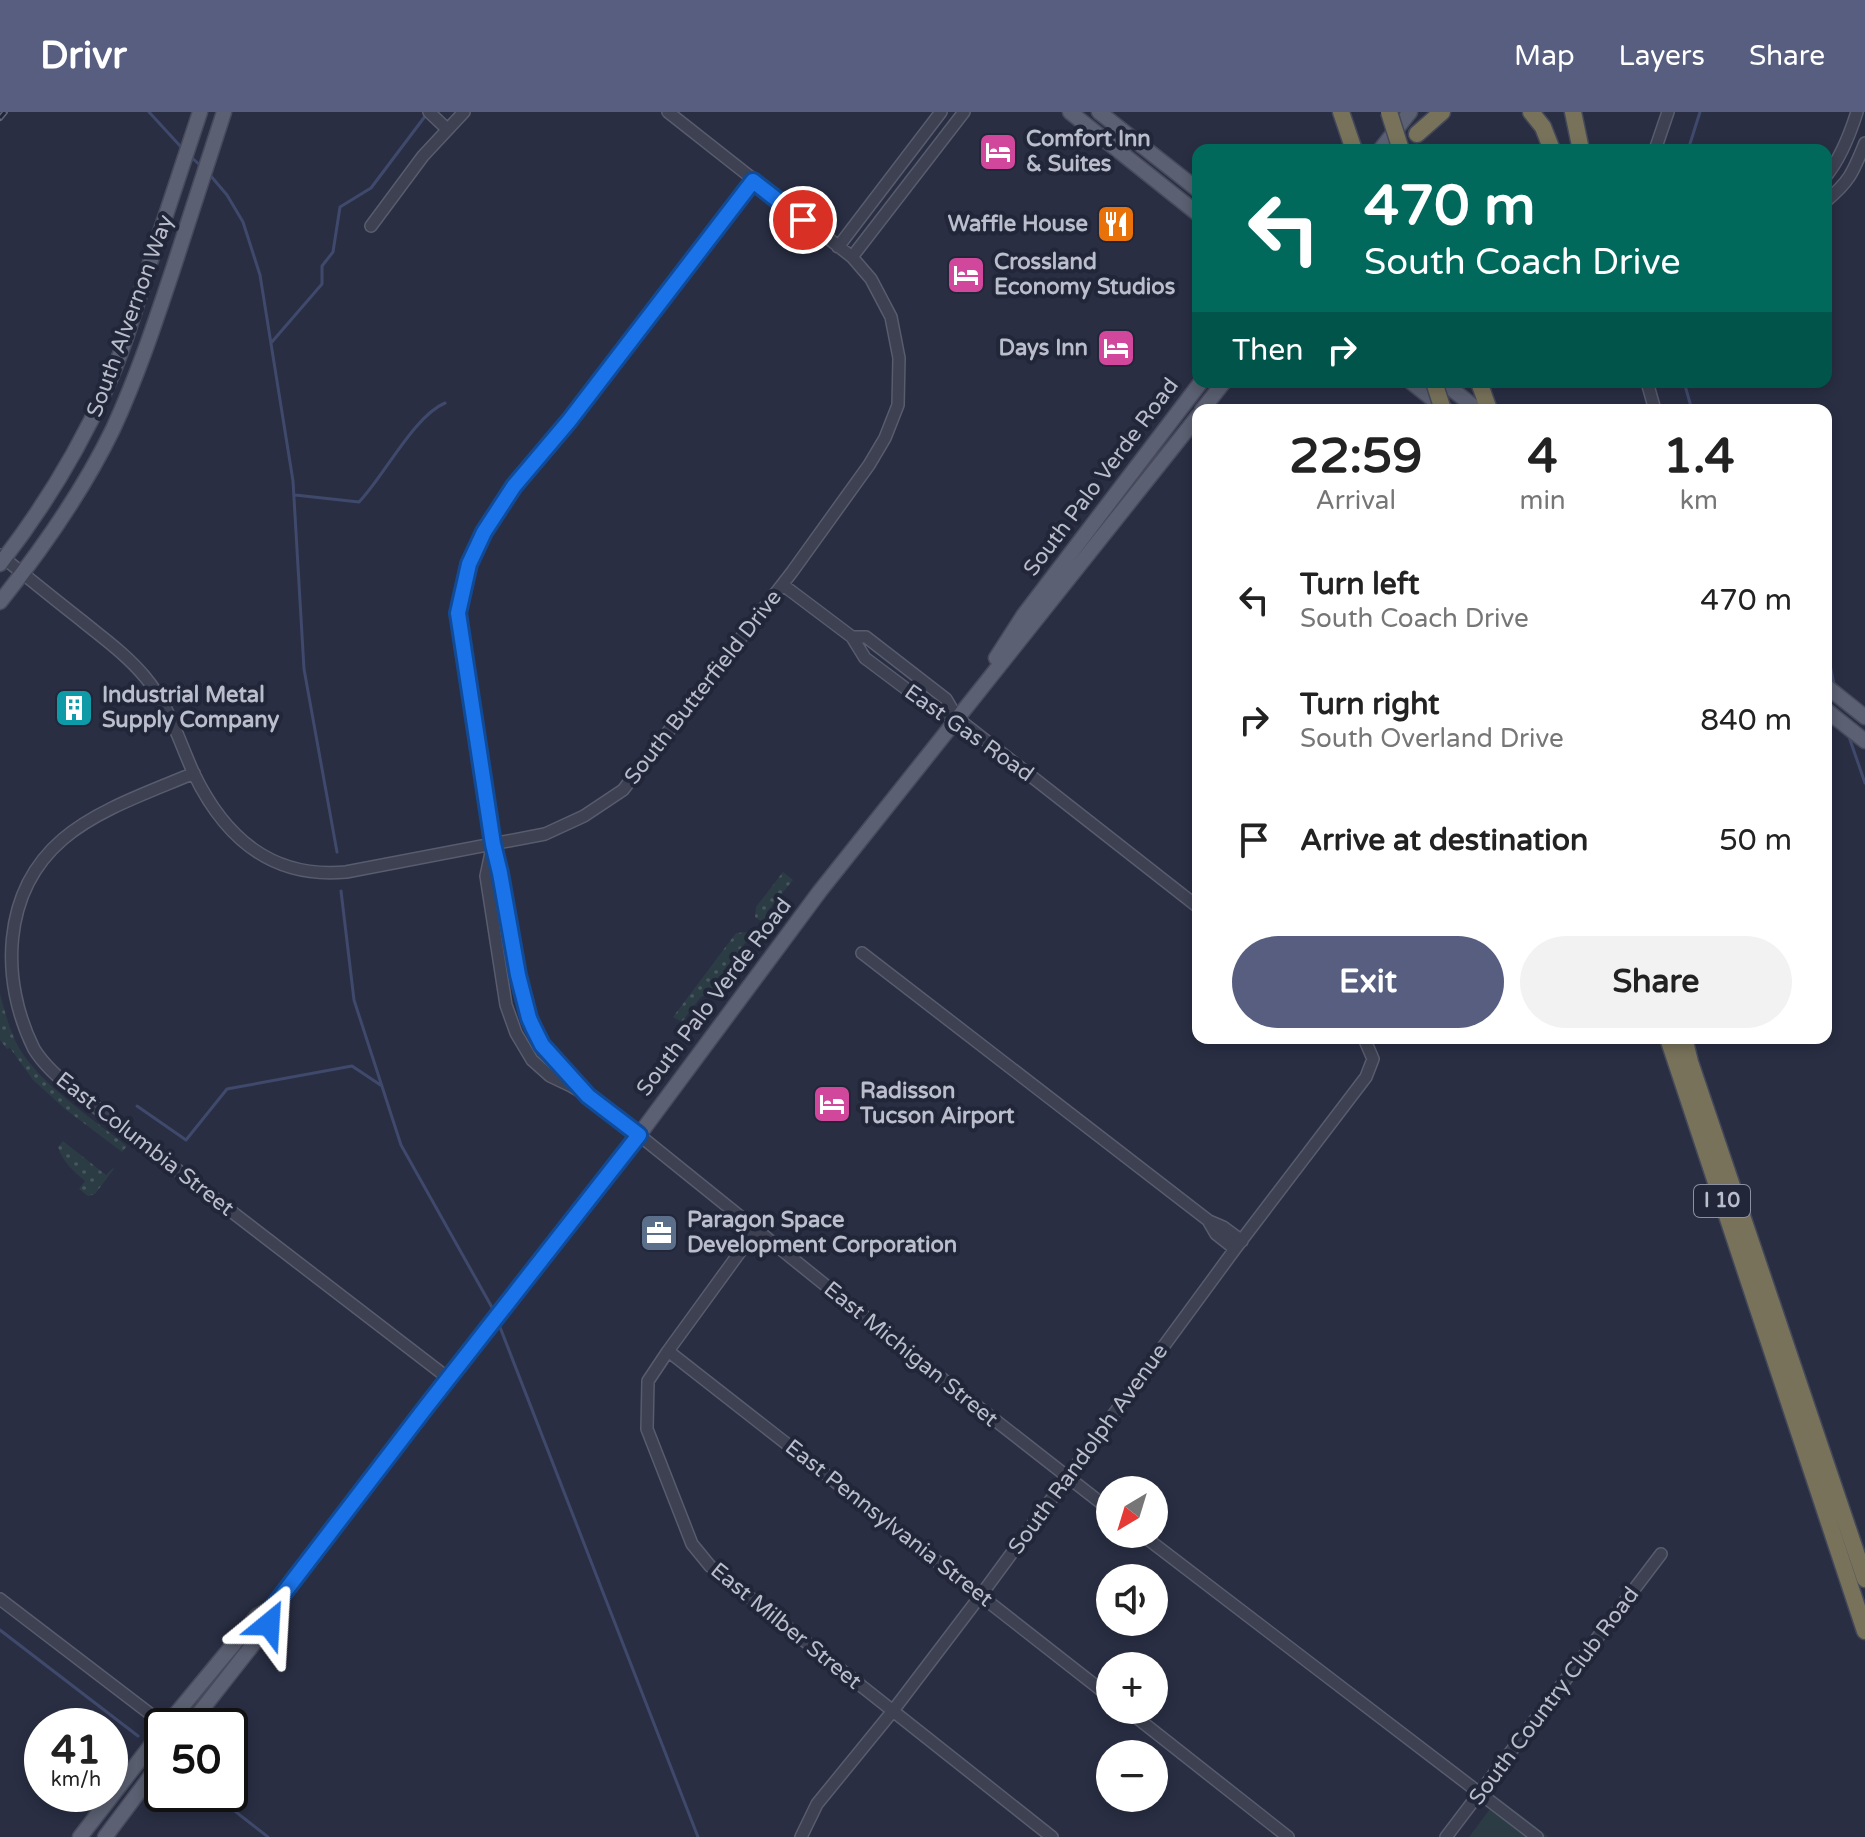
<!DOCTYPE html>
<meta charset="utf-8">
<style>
body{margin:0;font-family:"Varela Round",sans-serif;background:#f2f2f2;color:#222;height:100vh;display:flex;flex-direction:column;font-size:30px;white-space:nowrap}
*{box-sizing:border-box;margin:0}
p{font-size:26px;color:#767676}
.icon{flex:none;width:44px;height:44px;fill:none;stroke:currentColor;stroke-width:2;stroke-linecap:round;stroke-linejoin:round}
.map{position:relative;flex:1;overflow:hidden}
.sheet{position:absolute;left:1192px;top:292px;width:640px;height:640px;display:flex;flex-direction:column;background:#fff;border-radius:16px;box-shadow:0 4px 12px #0003}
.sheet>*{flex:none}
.hud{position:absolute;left:1192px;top:32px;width:640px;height:244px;border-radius:16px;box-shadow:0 4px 12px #0003;background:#00695c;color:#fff;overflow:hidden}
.needle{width:52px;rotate:218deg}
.fabs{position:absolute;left:1096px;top:1364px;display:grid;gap:16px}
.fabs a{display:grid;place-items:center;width:72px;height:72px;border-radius:50%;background:#fff;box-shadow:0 4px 12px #0003;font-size:40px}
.speed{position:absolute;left:24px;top:1596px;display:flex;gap:16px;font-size:40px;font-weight:700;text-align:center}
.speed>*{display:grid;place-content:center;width:104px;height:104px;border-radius:50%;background:#fff;box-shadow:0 4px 12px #0003;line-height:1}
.speed small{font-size:20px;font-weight:400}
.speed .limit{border:4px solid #111;border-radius:12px;background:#fff;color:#111}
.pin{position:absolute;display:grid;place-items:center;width:68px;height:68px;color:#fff;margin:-34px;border:4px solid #fff;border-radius:50%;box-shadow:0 2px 8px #0007}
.me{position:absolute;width:88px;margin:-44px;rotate:27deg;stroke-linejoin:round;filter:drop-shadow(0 0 6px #0008)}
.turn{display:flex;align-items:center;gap:28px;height:168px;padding:0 40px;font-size:36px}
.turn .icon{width:104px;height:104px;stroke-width:2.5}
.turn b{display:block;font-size:56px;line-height:68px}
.then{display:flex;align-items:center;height:76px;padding:0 40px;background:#0003;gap:16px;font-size:30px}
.eta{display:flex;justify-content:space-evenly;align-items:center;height:136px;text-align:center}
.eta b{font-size:48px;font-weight:700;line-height:56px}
.primary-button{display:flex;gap:16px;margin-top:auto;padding:16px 40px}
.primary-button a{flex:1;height:92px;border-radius:48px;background:#575e80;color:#fff;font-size:32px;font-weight:700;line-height:92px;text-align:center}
.primary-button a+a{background:#f2f2f2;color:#222}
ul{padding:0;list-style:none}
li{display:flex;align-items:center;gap:24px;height:120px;padding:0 40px}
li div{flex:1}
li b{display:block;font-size:30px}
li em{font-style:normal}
header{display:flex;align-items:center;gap:48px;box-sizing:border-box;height:112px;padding:0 40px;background:#575e80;color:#fff}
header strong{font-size:38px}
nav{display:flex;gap:44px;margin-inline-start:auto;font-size:28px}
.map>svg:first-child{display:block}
</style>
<header>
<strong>Drivr</strong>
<nav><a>Map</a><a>Layers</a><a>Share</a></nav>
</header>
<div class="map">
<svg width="1865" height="1725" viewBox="0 0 1865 1725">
<defs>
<pattern id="grass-dots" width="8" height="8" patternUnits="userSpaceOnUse" patternTransform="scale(2)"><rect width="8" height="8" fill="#2b3c44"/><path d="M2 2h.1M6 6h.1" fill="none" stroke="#48565e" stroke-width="1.8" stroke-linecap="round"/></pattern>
</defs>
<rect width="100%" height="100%" fill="#292e43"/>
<path fill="url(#grass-dots)" d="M783,760L793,768L767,800L771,816L755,805L756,795Z
M750,820L759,827L745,831L714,877L700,886L682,910L673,905L736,821Z
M0,882C5,900 10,920 19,936C41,973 93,1007 127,1034L122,1040L65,997L33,968L10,936L7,937L0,928Z
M63,1029L106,1063L113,1056L114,1057L95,1082L88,1084L79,1077L85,1069C73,1059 63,1050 58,1035Z"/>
<path fill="#2b3c44" d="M1498,1686L1549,1725H1469Z"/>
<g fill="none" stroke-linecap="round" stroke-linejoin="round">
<path stroke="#3f496b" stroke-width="3" d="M149,0L182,36
M1688,38L1700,0
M190,44L202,55
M210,63L227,83L243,110L260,163L293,369L304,557L337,740
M271,231L322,172V154L333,140L340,95L371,76L426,3
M1684,270L1692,298
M295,383L359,390C384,364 414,304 445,291
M1826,533L1834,572
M1848,622L1865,671
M341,779L354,888L401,1033L494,1199
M137,994L186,1028L227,977L352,954L382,974
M498,1210L698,1725
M0,1518L138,1624
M213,1682L268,1725"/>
<g stroke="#585c6d" stroke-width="14">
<path id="minor" d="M429,0L447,17
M1655,38L1668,0
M1826,64C1841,46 1850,22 1857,0
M1826,89C1850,69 1853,60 1865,31
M371,114L423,44L464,0
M838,135L941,0
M852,145L964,0
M1647,270L1655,298
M0,443C27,465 54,487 81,508C103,526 127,543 145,565C169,593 179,629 194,662C225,726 272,767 346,760L545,722L584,704L623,678L792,460L869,353L885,326L898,293L899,246L891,205L871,167L852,145L668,0
M783,473L852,525L865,546L937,600L957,606L1198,795
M852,525H866L946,587L957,606
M194,661C152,679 98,697 63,727C1,780 0,869 34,937C44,953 58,965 72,977L448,1266
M492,736L486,764L506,893L516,921L532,948L550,964L571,974L588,984L639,1023L922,1251L1110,1398
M862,841L1209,1109L1223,1115L1242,1129
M588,984L542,933L529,906L519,866L500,761L493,732L458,501L469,452L484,420L514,374L569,309L753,69
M1209,1110L1216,1122L1235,1137
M756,1118L668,1239L648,1269L647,1317L692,1432L710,1454L1052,1725
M668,1239L1110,1585
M1141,1422L1537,1725
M0,1487L166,1614
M1127,1598L1288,1725
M801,1725L817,1692L892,1600L981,1483L1235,1137L1366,965L1373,947L1364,926
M1446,1725L1661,1442"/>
</g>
<g stroke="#474a5c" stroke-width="17">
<path id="major" d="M1070,0L1198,102
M1099,0L1198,78
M1380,38L1410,0
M1411,270L1445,297
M1443,270L1478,298
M1202,298L1224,270
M0,452C42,398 77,341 105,279C122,242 134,202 146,163C164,109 182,55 200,0
M0,490C43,436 83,379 113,317C137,265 155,211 173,157C190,104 207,52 224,0
M996,546L1023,504L1201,270
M1826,574L1865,605
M1826,598L1865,629
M166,1614L257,1504L273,1495L448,1266L639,1023L820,779L1198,304
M189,1614L269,1512L273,1495
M80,1725L162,1619
M105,1725L162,1649"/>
</g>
<g stroke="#44495a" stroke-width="19">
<path id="highway" d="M1341,0L1354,38
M1531,0L1543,15L1552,38
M1573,0L1581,38
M1417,22L1442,0
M1479,270L1489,298
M1668,926L1865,1519
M1684,926L1690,950L1865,1467"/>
</g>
<use href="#minor" stroke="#3d4152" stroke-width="11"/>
<use href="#major" stroke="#5b6072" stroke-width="14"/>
<use href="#highway" stroke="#78725a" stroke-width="16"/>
<g stroke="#5f6579" stroke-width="6">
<path id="rail" d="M0,6L5,0"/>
</g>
<use href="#rail" stroke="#212638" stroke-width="3" stroke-dasharray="9" stroke-linecap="butt"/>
<g stroke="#44495a" stroke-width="19" stroke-linecap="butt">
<path id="highway-bridge" d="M1389,0L1401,38
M1434,270L1443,298"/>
</g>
<use href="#highway-bridge" stroke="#78725a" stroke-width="16"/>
</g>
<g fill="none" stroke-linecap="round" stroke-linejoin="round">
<g stroke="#114b97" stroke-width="20">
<path id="route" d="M269,1512L273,1495L426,1295L639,1023L588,984L542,933L533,915L529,906L518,863L500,761L493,732L458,501L469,452L484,420L514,374L569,309L753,69L803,108"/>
</g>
<use href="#route" stroke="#1a73e8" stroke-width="14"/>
</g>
<defs>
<g id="hotel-square" transform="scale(2)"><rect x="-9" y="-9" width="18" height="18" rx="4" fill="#d1479c" stroke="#212638"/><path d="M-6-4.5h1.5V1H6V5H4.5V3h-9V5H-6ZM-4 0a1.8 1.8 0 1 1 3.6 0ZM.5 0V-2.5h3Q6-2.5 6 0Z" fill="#fff"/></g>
<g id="restaurant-square" transform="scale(2)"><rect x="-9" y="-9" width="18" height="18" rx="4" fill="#e8710a" stroke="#212638"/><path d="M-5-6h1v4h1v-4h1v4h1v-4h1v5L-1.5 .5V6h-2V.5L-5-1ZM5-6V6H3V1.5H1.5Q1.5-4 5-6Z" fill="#fff"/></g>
<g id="building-square" transform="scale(2)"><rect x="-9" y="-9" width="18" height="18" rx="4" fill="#0f9aa8" stroke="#212638"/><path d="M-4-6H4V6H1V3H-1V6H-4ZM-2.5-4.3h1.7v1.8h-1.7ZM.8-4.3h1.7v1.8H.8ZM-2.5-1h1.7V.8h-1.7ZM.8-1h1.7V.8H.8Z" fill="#fff"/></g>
<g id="office-square" transform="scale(2)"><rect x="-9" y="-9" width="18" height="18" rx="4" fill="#5c6f8a" stroke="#212638"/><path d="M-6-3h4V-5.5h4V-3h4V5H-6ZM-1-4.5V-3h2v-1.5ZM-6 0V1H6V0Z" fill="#fff"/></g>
</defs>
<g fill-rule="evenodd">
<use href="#hotel-square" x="998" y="40"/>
<use href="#restaurant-square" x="1116" y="112"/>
<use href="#hotel-square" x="966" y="163"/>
<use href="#hotel-square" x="1116" y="236"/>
<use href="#building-square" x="74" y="596"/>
<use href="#hotel-square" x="832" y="992"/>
<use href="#office-square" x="659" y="1121"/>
</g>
<g text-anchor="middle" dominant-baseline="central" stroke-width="8" stroke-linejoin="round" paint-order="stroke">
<rect fill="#212638" stroke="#8c90a0" stroke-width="2" x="1694" y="1073" width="56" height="32" rx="6"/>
<g font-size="20" font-weight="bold" fill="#babdcc">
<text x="1722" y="1089">I 10</text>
</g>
<g font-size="22" font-weight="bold" fill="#babdcc" stroke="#212638" text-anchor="start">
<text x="1026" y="27">Comfort Inn<tspan x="1026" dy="25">&amp; Suites</tspan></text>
<text x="1088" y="112" text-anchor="end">Waffle House</text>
<text x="994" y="150">Crossland<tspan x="994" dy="25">Economy Studios</tspan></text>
<text x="1088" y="236" text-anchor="end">Days Inn</text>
<text x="102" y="583">Industrial Metal<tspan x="102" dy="25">Supply Company</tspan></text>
<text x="860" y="979">Radisson<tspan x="860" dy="25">Tucson Airport</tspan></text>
<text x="687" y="1108">Paragon Space<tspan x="687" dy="25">Development Corporation</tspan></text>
</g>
<g font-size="22" fill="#babdcc" stroke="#212638">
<text transform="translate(130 204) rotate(-70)">South Alvernon Way</text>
<text transform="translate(1101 365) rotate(-53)">South Palo Verde Road</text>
<text transform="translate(703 575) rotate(-52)">South Butterfield Drive</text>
<text transform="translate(969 621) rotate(35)">East Gas Road</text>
<text transform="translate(714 885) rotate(-53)">South Palo Verde Road</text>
<text transform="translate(145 1032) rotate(38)">East Columbia Street</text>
<text transform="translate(911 1242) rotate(39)">East Michigan Street</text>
<text transform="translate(1088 1337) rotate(-54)">South Randolph Avenue</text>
<text transform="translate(889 1411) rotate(38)">East Pennsylvania Street</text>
<text transform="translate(786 1514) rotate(39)">East Milber Street</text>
<text transform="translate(1554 1584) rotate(-53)">South Country Club Road</text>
</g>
</g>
</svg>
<div class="fabs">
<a><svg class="needle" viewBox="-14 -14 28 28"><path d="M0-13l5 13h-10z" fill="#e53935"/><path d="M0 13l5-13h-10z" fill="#767676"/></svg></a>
<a><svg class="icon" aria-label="sound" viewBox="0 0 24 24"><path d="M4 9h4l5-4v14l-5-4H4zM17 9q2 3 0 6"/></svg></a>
<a>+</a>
<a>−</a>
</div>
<div class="speed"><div>41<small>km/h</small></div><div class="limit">50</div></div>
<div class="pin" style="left:803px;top:108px;background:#d93025"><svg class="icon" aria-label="arrive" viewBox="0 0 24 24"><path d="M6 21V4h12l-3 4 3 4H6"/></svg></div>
<svg class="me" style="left:269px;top:1512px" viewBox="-20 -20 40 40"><path d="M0-17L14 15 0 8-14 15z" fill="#1a73e8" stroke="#fff" stroke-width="4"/></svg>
<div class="hud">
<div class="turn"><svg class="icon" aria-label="left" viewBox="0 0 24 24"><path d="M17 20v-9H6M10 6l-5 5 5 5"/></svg><div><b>470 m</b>South Coach Drive</div></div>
<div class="then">Then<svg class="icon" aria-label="right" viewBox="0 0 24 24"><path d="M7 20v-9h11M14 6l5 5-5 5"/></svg></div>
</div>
<section class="sheet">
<div class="eta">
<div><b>22:59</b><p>Arrival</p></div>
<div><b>4</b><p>min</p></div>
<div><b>1.4</b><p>km</p></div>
</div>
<ul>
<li><svg class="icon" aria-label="left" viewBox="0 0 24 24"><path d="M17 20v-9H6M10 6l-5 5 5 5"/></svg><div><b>Turn left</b><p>South Coach Drive</p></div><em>470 m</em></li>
<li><svg class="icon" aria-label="right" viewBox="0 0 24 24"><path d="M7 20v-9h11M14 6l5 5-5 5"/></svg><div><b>Turn right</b><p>South Overland Drive</p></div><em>840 m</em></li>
<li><svg class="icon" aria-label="arrive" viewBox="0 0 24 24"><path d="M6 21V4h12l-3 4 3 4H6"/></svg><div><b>Arrive at destination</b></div><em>50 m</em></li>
</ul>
<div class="primary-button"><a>Exit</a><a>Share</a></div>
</section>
</div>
